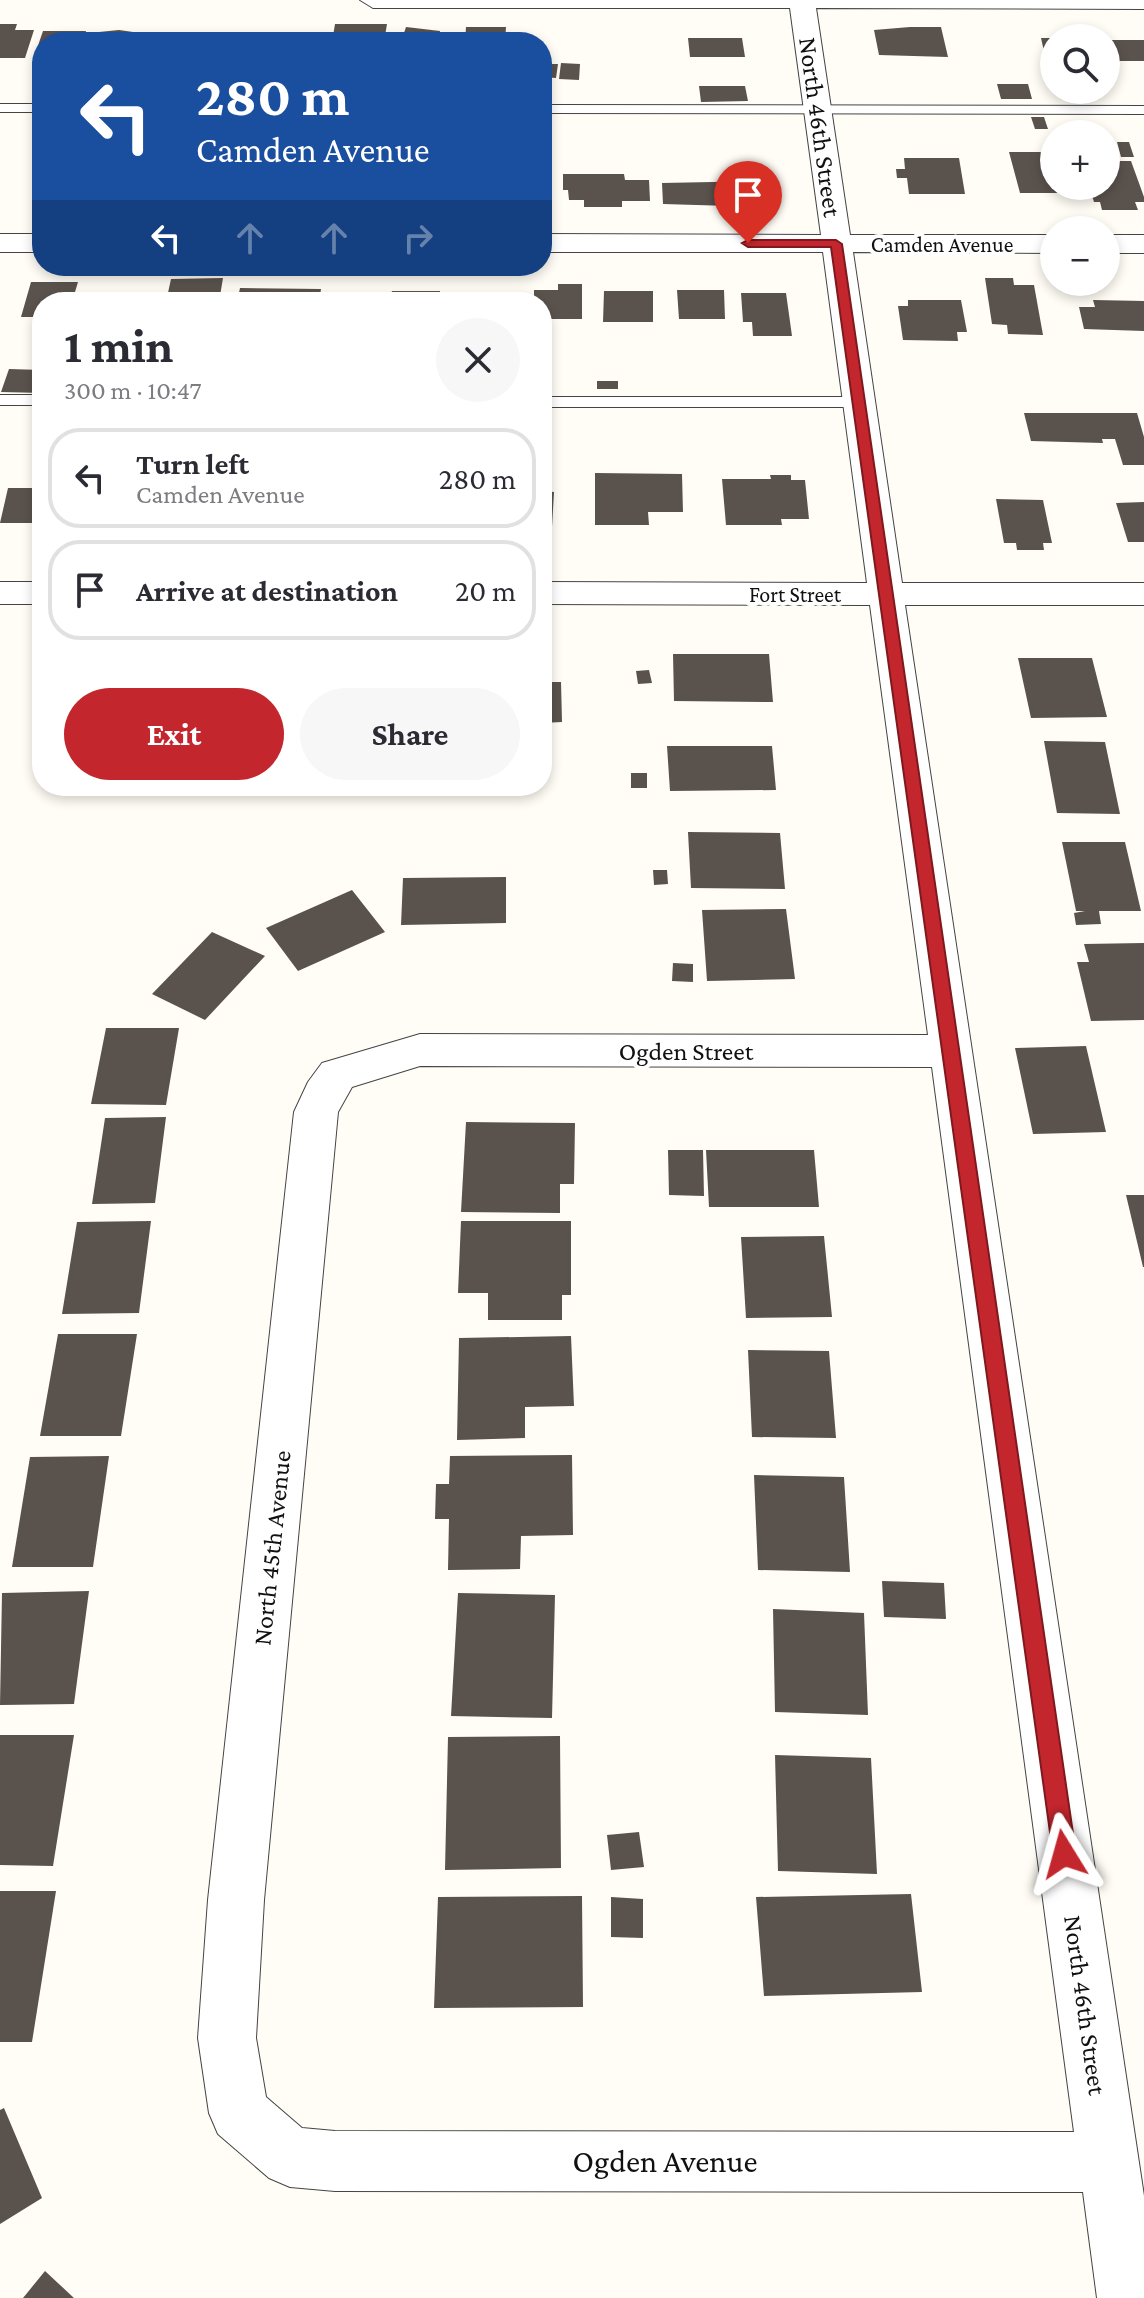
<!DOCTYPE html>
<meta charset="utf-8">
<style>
body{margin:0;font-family:"Crimson Pro",serif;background:#f7f7f7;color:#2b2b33;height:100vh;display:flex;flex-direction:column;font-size:30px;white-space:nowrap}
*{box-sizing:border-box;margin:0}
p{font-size:26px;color:#7c7c81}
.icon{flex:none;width:44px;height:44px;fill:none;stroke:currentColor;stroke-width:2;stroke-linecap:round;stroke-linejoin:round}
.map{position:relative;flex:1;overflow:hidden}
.details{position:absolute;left:32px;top:292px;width:520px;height:504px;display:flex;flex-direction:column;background:#fff;border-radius:32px;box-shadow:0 4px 12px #0003}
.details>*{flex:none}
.banner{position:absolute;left:32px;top:32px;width:520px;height:244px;border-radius:32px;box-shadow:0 4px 12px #0003;background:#1a4fa0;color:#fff;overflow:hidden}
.controls{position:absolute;left:1040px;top:24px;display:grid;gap:16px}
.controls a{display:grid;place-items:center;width:80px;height:80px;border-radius:50%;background:#fff;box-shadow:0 4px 12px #0003;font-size:40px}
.pin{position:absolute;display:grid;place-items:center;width:68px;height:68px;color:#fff;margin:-82px -34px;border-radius:50% 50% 50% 0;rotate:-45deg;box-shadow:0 0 8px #0007}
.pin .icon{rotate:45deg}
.me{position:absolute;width:88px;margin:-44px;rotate:352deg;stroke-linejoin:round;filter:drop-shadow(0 0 6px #0008)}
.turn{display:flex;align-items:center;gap:28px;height:168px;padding:0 32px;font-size:36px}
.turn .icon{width:104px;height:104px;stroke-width:2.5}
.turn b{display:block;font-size:56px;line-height:68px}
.lanes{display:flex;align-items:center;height:76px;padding:0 32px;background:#0003;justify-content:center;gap:40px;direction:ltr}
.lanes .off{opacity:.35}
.round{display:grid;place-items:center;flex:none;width:84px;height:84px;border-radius:42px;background:#f7f7f7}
.headline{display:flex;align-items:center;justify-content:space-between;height:136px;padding:0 32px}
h1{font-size:48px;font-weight:700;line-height:60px}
.action{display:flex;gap:16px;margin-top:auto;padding:16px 32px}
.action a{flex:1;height:92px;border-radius:48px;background:#c4262e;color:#fff;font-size:32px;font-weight:700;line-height:92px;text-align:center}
.action a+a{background:#f7f7f7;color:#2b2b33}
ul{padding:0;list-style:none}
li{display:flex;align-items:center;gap:24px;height:100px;margin:0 16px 12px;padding:0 16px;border:4px solid #e1e1e2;border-radius:32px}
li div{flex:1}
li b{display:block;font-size:30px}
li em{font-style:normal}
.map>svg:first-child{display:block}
</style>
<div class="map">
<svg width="1144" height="2298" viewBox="0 0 1144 2298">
<rect width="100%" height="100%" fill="#fffdf5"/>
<path fill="#5a524d" d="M0,24H17L15,30H34L25,58H0Z
M335,24H387L384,42H332Z
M406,27L440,31L439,42H401Z
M466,27H506L505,42H465Z
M910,27H941L948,57L879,55L874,30Z
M119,30L133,32H149L146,42H96L99,32Z
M43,31H86L83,42H42V63H32Z
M688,38H742L745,57H690Z
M1041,38H1054V60H1046Z
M1106,40H1144V61H1106Z
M561,63L580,64L579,80L559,79Z
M544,64H558L556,78L542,77Z
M997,84H1028L1032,99H1001Z
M699,86H745L748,101L701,102Z
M1031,117H1044L1048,129H1035Z
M542,126H552V145H542Z
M1117,142H1129L1134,157H1121Z
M1009,152H1054V186H1070L1072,193H1020Z
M904,158H959L965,194H909L907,178H897L896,169H905Z
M1106,161H1131L1144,197V202H1135L1138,210H1102L1100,202H1094L1089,186H1106Z
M563,174H624L625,180H649L650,201H622V207H584V200H569L568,190H563Z
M763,181L766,207L663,204L662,183Z
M223,278L219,302H166L171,279Z
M985,278H1013L1014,285H1034L1043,335L1008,334L1007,325L992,324Z
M31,282H78L72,302H42V317H21Z
M558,284H582V319H542V302H534V290H558Z
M240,288L321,289L319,302H237Z
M677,290H724L725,319H679Z
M392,291H440L439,302H369L370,294H391Z
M604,291H653V322H603Z
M459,293H510V302H458Z
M741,293H786L792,336H753L752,322H743Z
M908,300H961L967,332H957L958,341L903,340L898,306H908Z
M1093,300L1144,301V331L1084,329L1079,307H1095Z
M9,369L42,370V393L1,392Z
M597,381H618V389H597Z
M1024,413H1137L1144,437V465H1123L1115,439H1102L1103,443L1031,441Z
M595,473L682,474L683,512H648L649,525H595Z
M770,475H791V480H805L809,519H781L782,525H726L722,479H771Z
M8,488H42V523H0Z
M542,491L554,492L552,527L542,526Z
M996,499L1043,500L1052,543H1043L1044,550H1017L1016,543H1004Z
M1144,502V542H1128L1116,503Z
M673,654H769L773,702L674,701Z
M1018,658H1092L1107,717L1031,718Z
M649,670L652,683L638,684L636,671Z
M542,682H561L562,722L542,723Z
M1044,741L1105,742L1120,814L1057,813Z
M667,746H772L776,790L670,791Z
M631,773H647V788H631Z
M688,832L780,833L785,889L691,888Z
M1062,842H1125L1141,911H1099L1101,924L1076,925L1074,913L1085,911H1076Z
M653,870H667L668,884L654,885Z
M506,877V923L401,925L403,878Z
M352,890L385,932L298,971L266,928Z
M786,909L795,979L707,981L702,910Z
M212,932L265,956L205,1020L152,994Z
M1144,943V1020L1091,1021L1077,962H1089L1084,944Z
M673,963L693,964V982L672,981Z
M106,1028H179L166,1105L91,1104Z
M1086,1046L1106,1132L1033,1134L1015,1048Z
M166,1117L155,1203L92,1204L105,1118Z
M466,1122L575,1123L574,1184H560V1213L461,1212Z
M668,1150H703L704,1196L669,1195Z
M706,1150H814L819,1207H709Z
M1126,1195H1144V1267H1143Z
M151,1221L139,1313L62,1314L77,1222Z
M461,1221H571V1295H562V1320H488V1293H458Z
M824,1236L832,1317L746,1318L741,1237Z
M58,1334H137L121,1436H40Z
M571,1336L574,1406L525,1407V1438L457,1440L459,1338Z
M748,1350L829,1351L836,1438L752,1437Z
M572,1455L573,1535L521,1536L520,1569L448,1570L449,1519H435L436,1484H449L450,1456Z
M109,1456L93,1567H12L30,1457Z
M754,1475L844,1477L850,1572L758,1570Z
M882,1581L944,1583L946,1619L884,1617Z
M89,1591L74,1704L0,1705L2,1593Z
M458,1593L555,1595L552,1718L451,1716Z
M773,1609L864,1613L868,1715L775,1712Z
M0,1735H74L53,1866L0,1865Z
M560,1736L561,1868L445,1870L448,1737Z
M775,1755L871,1758L877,1874L778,1871Z
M639,1832L644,1867L611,1870L607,1835Z
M0,1891H56L32,2042H0Z
M911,1894L922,1992L764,1996L756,1897Z
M582,1896L583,2007L434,2008L438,1897Z
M611,1897L643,1899V1938L611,1937Z
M4,2108L42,2198L0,2224V2110Z
M45,2271L74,2298H23Z"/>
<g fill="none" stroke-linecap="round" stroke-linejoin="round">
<g stroke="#444" stroke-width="2">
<path id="lane" d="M0,104H42V112H0Z
M542,105L1144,106V114L542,113Z
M0,395H42V405H0Z
M542,397H857L866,402L857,407H542Z"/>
</g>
<g stroke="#444" stroke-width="2">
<path id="street" d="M360,0H1144V9L816,8L850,235H1054V253L853,252L902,583H1144V605H905L1144,2196V2298H1097L1083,2192L335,2191L290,2187L269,2178L218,2134L209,2113L198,2038L208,1900L294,1112L308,1082L322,1063L420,1034L928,1035L870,605L542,604V582L867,583L823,252H542V234L821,235L790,8H373ZM420,1066L932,1067L1074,2132L335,2131L302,2128L266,2097L256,2038L264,1900L338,1112L352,1087Z
M0,234H42V252H0Z
M1106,235H1144V253H1106Z
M0,582H42V604H0Z"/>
</g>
<use href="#lane" fill="#fff" fill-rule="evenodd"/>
<use href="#street" fill="#fff" fill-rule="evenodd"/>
</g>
<path fill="#c4262e" stroke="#7f191e" stroke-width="2" d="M836,240L842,244L1076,1854L1072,1862L1064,1865L1056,1862L1053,1854L831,247H748L742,243L748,240Z"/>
<g text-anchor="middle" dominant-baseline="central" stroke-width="8" stroke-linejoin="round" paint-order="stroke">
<g font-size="22" fill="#111" stroke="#fff">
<text x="942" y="244">Camden Avenue</text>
<text x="795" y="594">Fort Street</text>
</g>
<g font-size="26" fill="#111" stroke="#fff">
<text transform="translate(820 127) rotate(82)">North 46th Street</text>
<text x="686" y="1051">Ogden Street</text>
<text transform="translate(272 1548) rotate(-84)">North 45th Avenue</text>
<text transform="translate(1085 2005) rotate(82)">North 46th Street</text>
</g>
<g font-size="32" fill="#111" stroke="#fff">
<text x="665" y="2161">Ogden Avenue</text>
</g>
</g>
</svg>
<div class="controls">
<a><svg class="icon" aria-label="search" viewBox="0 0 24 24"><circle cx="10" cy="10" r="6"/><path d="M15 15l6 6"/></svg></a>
<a>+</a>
<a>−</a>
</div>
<div class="pin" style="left:748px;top:243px;background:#d93025"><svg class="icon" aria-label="arrive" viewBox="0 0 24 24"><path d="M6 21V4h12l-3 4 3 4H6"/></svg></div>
<svg class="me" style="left:1064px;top:1854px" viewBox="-20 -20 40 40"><path d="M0-17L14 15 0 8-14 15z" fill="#c4262e" stroke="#fff" stroke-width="4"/></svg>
<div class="banner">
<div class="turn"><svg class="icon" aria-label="left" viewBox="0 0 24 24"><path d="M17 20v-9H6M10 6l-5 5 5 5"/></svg><div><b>280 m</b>Camden Avenue</div></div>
<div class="lanes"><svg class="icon" aria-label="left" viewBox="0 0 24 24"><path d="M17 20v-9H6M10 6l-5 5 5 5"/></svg><svg class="icon off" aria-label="ahead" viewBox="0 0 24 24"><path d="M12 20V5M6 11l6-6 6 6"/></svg><svg class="icon off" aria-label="ahead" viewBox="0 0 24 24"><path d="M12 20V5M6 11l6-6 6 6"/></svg><svg class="icon off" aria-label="right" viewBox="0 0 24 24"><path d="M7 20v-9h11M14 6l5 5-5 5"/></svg></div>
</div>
<section class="details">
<div class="headline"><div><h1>1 min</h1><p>300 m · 10:47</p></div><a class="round"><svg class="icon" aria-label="close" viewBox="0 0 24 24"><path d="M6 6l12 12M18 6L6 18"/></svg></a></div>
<ul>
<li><svg class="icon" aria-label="left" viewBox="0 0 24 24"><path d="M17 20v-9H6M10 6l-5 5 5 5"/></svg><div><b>Turn left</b><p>Camden Avenue</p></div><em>280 m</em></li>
<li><svg class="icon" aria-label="arrive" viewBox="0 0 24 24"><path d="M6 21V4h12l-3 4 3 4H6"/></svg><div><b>Arrive at destination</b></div><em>20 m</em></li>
</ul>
<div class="action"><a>Exit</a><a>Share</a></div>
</section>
</div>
